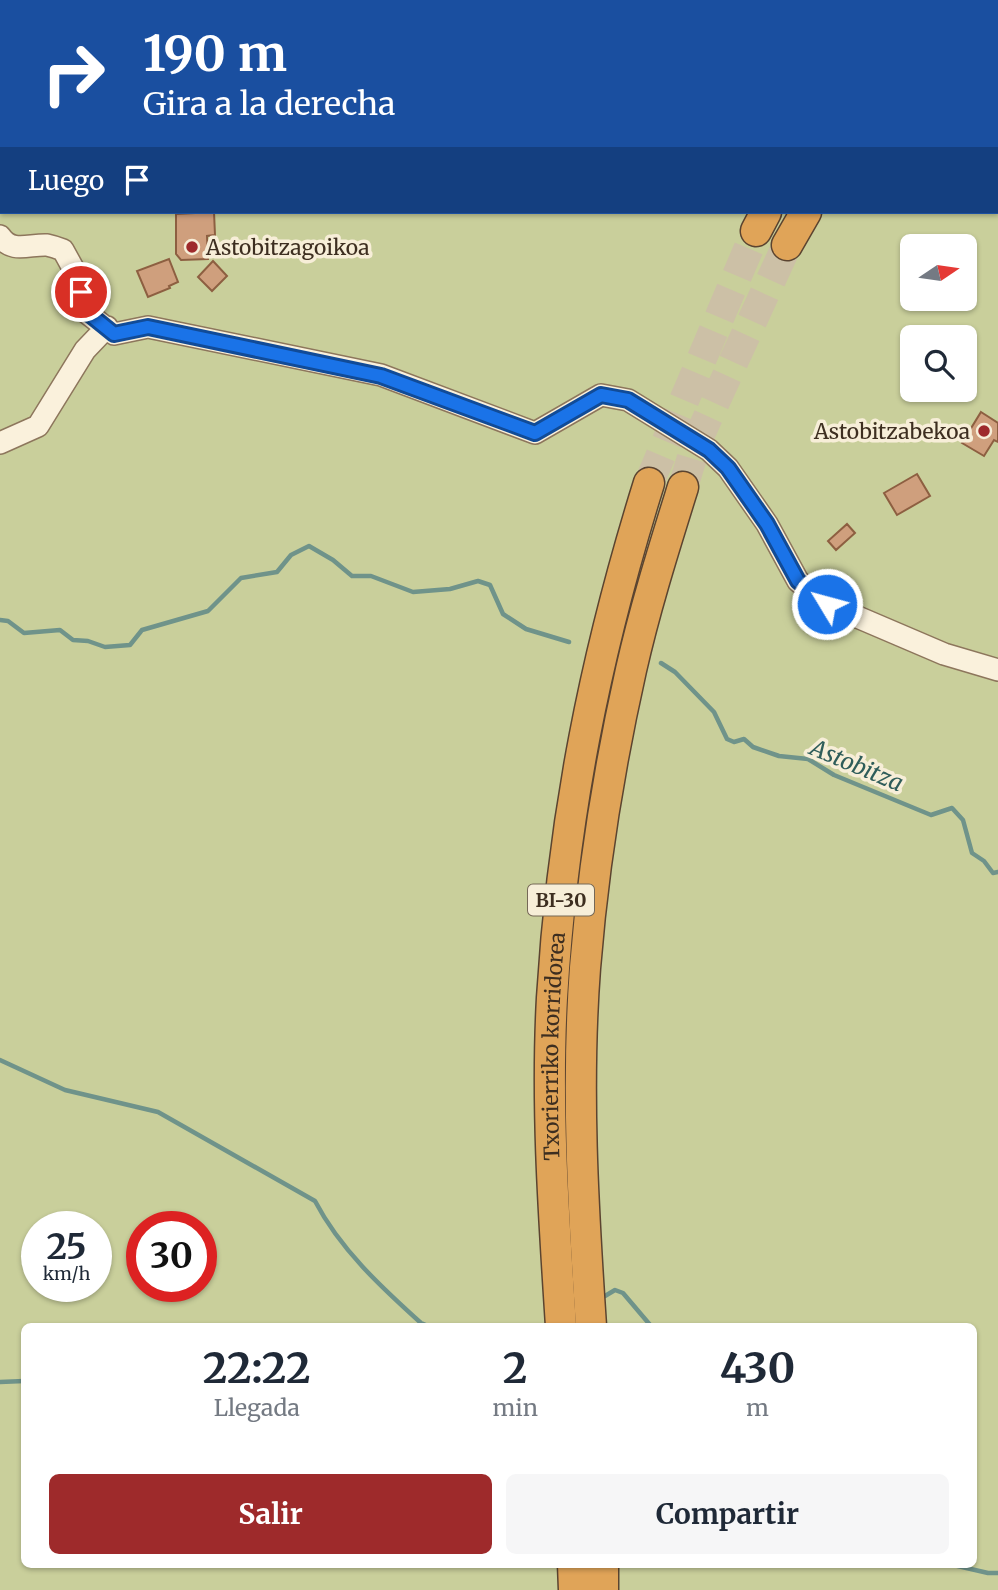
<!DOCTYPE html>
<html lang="es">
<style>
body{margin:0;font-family:Merriweather,serif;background:#f6f6f7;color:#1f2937;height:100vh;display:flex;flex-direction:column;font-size:26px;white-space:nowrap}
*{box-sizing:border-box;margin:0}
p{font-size:23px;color:#747a83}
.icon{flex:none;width:38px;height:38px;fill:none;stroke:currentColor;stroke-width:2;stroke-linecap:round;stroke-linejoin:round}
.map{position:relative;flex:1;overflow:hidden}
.sheet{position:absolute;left:21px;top:1323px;width:956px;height:245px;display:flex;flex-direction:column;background:#fff;border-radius:10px;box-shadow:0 2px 5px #0004}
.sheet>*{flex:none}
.guide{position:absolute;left:0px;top:0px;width:999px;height:214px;box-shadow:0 2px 5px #0004;background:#1a4fa0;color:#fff;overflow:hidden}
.needle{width:46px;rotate:77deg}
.controls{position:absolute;left:900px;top:234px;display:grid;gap:14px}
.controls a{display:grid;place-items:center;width:77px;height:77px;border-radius:10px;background:#fff;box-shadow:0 2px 5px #0004;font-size:35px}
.speed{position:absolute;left:21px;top:1211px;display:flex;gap:14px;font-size:35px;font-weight:700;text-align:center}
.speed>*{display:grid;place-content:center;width:91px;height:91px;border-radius:50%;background:#fff;box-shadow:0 2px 5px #0004;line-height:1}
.speed small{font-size:18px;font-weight:400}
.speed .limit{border:10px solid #d22;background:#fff;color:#111}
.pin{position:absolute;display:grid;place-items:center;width:60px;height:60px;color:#fff;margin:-30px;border:4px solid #fff;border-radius:50%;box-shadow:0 2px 7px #0007}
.me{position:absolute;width:77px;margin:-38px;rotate:307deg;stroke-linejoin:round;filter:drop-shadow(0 0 5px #0008)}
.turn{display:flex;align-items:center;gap:24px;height:147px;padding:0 28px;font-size:32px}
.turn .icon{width:91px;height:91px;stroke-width:2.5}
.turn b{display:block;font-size:49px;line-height:60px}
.then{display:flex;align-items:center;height:66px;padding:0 28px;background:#0003;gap:14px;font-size:26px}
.eta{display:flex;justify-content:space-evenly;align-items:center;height:119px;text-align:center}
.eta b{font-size:42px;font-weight:700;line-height:49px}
.button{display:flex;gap:14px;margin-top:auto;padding:14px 28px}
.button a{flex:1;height:80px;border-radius:10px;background:#9e2a2b;color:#fff;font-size:28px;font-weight:700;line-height:80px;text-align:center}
.button a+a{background:#f6f6f7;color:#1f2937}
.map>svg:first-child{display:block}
</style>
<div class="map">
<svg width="998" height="1590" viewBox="0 0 998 1590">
<rect width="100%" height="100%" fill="#f0e4c8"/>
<path fill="#c9cf9b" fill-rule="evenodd" d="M0,0H998V1590H0ZM2,2H998V212H2ZM912,247H964V299H912ZM912,338H964V390H912ZM37,1227H96V1286H37ZM142,1227H201V1286H142ZM24,1326H973V1564H24Z"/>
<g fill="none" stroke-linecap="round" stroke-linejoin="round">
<path stroke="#6f938a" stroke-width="4.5" d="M609,0L612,2
M758,2L761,0
M0,620L8,621L24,633L60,630L73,640L88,641L105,647L130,645L142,630L208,611L241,578L277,572L291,555L309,546L333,560L352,576H371L413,592L450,589L478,581L490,585L503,614L526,629L569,642
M661,663L675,672L714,712L727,739L734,742L744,739L753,747L779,756L808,759L834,775L931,815L952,808L963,820L972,853L984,861L993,873L998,872
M0,1060L65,1090L158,1112L315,1201C340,1249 381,1287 421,1323L428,1326
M605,1296L615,1290L623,1293L651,1326
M0,1382L24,1381
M949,1564L988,1573H998"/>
</g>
<path fill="#cf9f7d" stroke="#8d5f41" stroke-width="2" d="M214,212L215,235L207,236L208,259L181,260L176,254V214Z
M169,259L178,282L169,286L170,288L148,297L137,271Z
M213,261L227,276L212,291L198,277Z
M981,412L998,423V442L994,440L984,456L962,443Z
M917,474L930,496L897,515L884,493Z
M847,524L855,533L836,550L828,541Z"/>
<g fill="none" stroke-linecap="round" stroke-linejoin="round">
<path stroke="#ccc0a6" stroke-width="30" stroke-dasharray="30 15" stroke-linecap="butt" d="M649,483L756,231
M683,487L697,441L787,245"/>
<g stroke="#8d765c" stroke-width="24">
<path id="minor" d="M0,236C12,254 29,244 47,245C52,246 58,248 63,250L74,270L87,313L114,334L148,327L381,375L535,433L601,395L628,400L709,450L728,468L767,524L798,581L827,604L944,654L998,670
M0,443L38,426L85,350L107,327"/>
</g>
<g stroke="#5b4430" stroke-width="33">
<g id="highway">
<path d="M894,2L895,0"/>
<path d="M951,2L952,0"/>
<path d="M756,231L766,212"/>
<path d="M787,245L806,212"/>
<path id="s1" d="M561,1326C554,1218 546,1107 552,998C563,817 595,656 649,483"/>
<path d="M591,1326C583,1207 576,1087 585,968C593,868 609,768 631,670C645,608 664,548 683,487"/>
<path d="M573,1564L574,1590"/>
<path d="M603,1564V1590"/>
</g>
</g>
<use href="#minor" stroke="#faf1dc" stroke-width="21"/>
<use href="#highway" stroke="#e0a458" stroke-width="30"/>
</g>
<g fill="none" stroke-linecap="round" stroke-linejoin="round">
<g stroke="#114b97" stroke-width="18">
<path id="route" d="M81,292L88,313L114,334L148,327L381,376L535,433L601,395L628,400L709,450L728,468L767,524L798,581L827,604"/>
</g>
<use href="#route" stroke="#1a73e8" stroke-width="12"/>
</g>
<g fill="#9e2a2b" stroke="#f7eed8" stroke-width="2.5">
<circle cx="192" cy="247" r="7"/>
<circle cx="984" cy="431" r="7"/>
</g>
<g text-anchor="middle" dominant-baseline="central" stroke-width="7" stroke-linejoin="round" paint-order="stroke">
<rect fill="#f7eed8" stroke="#756857" stroke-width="2" x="528" y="884.5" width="66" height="31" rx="5"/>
<g font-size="19" font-weight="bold" fill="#3d2e20">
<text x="561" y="900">BI-30</text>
</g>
<g font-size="21" fill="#3d2e20" stroke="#f7eed8" text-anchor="start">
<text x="206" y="247">Astobitzagoikoa</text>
<text x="970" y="431" text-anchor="end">Astobitzabekoa</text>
</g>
<g font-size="21" fill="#3d2e20" stroke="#f7eed8">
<text stroke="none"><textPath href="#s1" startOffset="280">Txorierriko korridorea</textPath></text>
</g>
<g font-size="23" font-style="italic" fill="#2f5d5a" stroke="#f7eed8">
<text transform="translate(857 765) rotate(23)">Astobitza</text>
</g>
</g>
</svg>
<div class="controls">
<a><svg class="needle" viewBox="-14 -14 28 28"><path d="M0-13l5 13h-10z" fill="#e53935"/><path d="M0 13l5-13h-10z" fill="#747a83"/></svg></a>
<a><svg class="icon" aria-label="search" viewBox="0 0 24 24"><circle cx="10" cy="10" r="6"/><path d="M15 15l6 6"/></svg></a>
</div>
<div class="speed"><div>25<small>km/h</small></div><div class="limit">30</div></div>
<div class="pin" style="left:81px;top:292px;background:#d93025"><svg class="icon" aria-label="arrive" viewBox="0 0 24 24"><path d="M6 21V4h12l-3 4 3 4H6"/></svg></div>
<svg class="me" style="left:827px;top:604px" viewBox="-20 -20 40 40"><circle r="17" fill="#1a73e8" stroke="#fff" stroke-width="3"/><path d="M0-11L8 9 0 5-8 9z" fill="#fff"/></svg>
<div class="guide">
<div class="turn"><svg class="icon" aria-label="right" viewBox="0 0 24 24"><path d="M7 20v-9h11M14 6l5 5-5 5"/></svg><div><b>190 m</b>Gira a la derecha</div></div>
<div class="then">Luego<svg class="icon" aria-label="arrive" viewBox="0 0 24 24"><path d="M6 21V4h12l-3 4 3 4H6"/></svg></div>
</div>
<section class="sheet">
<div class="eta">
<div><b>22:22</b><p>Llegada</p></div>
<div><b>2</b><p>min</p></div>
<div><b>430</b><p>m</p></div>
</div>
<div class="button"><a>Salir</a><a>Compartir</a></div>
</section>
</div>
